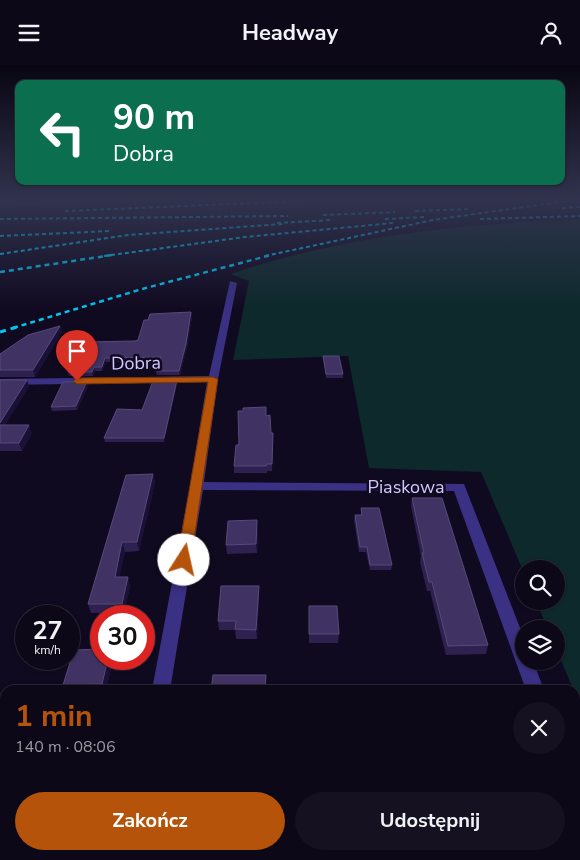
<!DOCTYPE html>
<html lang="pl">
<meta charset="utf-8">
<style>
body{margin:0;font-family:"Nunito Sans",sans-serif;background:#151121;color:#f1f3f6;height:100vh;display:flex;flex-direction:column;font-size:19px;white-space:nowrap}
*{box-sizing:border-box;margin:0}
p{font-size:16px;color:#9a9aa2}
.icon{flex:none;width:28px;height:28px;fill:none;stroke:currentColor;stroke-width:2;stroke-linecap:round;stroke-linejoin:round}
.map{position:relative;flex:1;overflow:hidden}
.panel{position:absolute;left:0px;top:620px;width:580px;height:175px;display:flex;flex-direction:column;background:#0c0818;border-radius:15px 15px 0 0;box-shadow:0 1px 4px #0004,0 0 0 1px #2c2937}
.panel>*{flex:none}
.guide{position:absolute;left:15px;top:15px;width:550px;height:105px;border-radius:10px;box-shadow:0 1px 4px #0004,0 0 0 1px #2c2937;background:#0b6e4f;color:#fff;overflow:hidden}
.controls{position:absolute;left:515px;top:495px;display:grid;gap:10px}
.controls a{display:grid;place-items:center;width:50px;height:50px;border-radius:50%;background:#0c0818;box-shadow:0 1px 4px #0004,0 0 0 1px #2c2937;font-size:25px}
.speed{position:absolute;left:15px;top:540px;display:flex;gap:10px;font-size:25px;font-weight:700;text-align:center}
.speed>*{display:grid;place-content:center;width:65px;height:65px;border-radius:50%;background:#0c0818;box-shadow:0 1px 4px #0004,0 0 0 1px #2c2937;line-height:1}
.speed small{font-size:12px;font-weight:400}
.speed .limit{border:8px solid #d22;background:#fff;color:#111}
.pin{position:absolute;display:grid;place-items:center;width:42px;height:42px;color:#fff;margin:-51px -21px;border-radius:50% 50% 50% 0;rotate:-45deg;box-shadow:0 0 5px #0007}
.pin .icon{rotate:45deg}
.me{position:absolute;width:55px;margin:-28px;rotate:10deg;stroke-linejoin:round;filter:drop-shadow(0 0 4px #0008)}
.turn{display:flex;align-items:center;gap:18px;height:105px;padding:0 15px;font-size:22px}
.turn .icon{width:65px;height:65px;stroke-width:2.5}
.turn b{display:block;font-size:35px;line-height:42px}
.round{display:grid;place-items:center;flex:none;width:52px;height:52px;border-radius:26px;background:#151121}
.headline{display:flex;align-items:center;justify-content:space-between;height:85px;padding:0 15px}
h1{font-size:30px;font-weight:700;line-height:38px;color:#b45309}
.action{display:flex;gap:10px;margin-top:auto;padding:10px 15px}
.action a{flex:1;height:58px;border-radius:30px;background:#b45309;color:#fff;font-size:20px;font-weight:700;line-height:58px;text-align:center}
.action a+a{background:#151121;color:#f1f3f6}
header{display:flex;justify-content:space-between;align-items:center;height:65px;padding:0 15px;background:#0c0818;font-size:22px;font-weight:700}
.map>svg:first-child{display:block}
</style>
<header><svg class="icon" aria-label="menu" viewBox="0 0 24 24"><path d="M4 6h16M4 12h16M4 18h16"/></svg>Headway<svg class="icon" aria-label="person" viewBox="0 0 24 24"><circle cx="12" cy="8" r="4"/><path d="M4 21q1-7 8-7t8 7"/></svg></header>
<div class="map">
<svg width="580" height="795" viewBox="0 0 580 795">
<rect width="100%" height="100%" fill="#100a20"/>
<path fill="#0d292b" d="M0,134H262L0,142Z
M580,155V640L556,584V564H548L536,536H556V504H524V508L481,407L369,403L348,291L233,295L249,216L231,209C336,172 469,157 580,155Z"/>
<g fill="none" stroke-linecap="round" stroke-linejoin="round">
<path fill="#3a3084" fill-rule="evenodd" d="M230,216L237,218L218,314L204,417L464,419L524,573V596H533L544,625H526L454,426L203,425L170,625H152L190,421L207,317L0,320V314L209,311Z
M575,722L580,724V757L575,755Z
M120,790H142V795H120Z"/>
<path stroke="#00c7f4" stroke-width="2" stroke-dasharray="4 3" stroke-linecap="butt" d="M562,143L580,142
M65,146L350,134
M415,146L470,144
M323,150L395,147
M0,154L288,151
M385,154L425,152
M480,154L580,151
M277,158L332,155
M0,171L110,166
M0,189L128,170L283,159
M104,191L245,172L393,158
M265,191L433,155L580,134"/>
<path stroke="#00c7f4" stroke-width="2.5" stroke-dasharray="5 4" stroke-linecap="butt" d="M0,207L112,190
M13,263L142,224L271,190"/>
<path stroke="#00c7f4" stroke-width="3" stroke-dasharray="6 5" stroke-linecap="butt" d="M0,267L17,262"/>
</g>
<path fill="#2e2150" d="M191,247L192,251L187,283L180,310H157L156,306L160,296L106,297L102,306H95L93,311H69L68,307L138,275L148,255Z
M60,261L62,267L35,312H0V289Z
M323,291L343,309V313H326Z
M0,315L29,321L5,360L32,368L22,386H0Z
M177,315V319L164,377H105L104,373L142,345Z
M88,321L77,345L52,346L51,342Z
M266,351L273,375L272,406H267V408H234V401L239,380Z
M153,409L155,418L139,486L125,487L119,512H128L130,521L124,548H91L88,539Z
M412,433L488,580L486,589L446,590L430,526H427L420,497L421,491L411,441Z
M361,443L392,500L391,505H370L366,487H359L354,455L355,450H361Z
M258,464L257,488L227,489L226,480Z
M259,530L257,574H236L235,565H219L218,556Z
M309,541L339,569L338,578H309Z
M113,594L106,625H65L63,620Z"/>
<path fill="#1b1035" d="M191,247L192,251L187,283L180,310L179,306Z
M60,261L62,267L35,312L33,305Z
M105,293L106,297L102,306V302Z
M94,302L95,306L93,311L92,307Z
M27,315L29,321L1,368L0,365V358Z
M177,315V319L164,377V373Z
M87,316L88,321L77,345L76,341Z
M29,360L32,368L22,386L19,378Z
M153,409L155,418L139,486L137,477Z
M257,455L258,464L257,488L256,479Z
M122,477L125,487L117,521L115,512Z
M128,512L130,521L124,548L122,539Z
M259,521V530L257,574L256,565Z
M108,594H113L106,625H104L102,619Z
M61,790H64L66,792L65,795H59Z"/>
<path fill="#403363" stroke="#574a7b" d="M191,247L186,279L179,306H156L161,292L105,293L102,302H94L92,307H68L83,277L135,276L138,275L144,255H148L150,249Z
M60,261L33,305H0V289L28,270Z
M323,291H339L343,309H326Z
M0,315H27L0,358Z
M177,315L164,373H104L117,344L142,345L153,316Z
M87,316L76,341L51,342L63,317Z
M266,342V351L270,350L271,368H273L272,399H267L266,401H234L236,380H239L238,346H243V343Z
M0,360H29L19,378H0Z
M153,409L137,477H122L115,512H128L122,539H88L126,410Z
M412,433H442L488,580L448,581L432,517H429L422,488H424Z
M361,443H379L392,500H370L367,482H360L355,450H362Z
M257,455L256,479L226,480L228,456Z
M221,521H259L256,565L235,564L236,556H218Z
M309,541H337L339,569H309Z
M101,584V594H108L102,619L63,620L74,585Z
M213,610H266L265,625H211Z
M12,790H61L59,795H11Z
M195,790H260V795H195Z"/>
<linearGradient id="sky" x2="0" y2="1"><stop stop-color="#090612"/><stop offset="0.55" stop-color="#31334e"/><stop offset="1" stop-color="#31334e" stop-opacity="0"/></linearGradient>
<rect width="580" height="245" fill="url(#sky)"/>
<path fill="#b45309" stroke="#753606" d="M213,312L218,314L191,495L189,499H179L177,495L208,317L77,319L73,316L77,313Z"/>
<g text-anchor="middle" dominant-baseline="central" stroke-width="5" stroke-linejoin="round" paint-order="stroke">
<g font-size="18" fill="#d4c9ff" stroke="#100a20">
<text transform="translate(136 298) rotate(-1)">Dobra</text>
<text x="406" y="422">Piaskowa</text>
</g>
</g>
</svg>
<div class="controls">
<a><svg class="icon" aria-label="search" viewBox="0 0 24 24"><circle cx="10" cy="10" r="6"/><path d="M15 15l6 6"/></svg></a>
<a><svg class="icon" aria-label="layers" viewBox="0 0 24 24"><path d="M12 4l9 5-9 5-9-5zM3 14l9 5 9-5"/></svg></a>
</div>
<div class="speed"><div>27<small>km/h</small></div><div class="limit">30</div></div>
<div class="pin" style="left:77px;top:316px;background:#d93025"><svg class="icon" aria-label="arrive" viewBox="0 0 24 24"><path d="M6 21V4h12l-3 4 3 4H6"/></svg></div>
<svg class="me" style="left:184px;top:495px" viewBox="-20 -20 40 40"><circle r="19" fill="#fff"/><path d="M0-13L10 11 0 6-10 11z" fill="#b45309"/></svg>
<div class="guide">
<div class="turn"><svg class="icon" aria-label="left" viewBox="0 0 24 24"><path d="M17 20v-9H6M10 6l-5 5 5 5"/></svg><div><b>90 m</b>Dobra</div></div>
</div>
<section class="panel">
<div class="headline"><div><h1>1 min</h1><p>140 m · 08:06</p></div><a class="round"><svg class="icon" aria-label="close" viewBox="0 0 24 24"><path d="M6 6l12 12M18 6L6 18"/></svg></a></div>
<div class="action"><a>Zakończ</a><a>Udostępnij</a></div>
</section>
</div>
